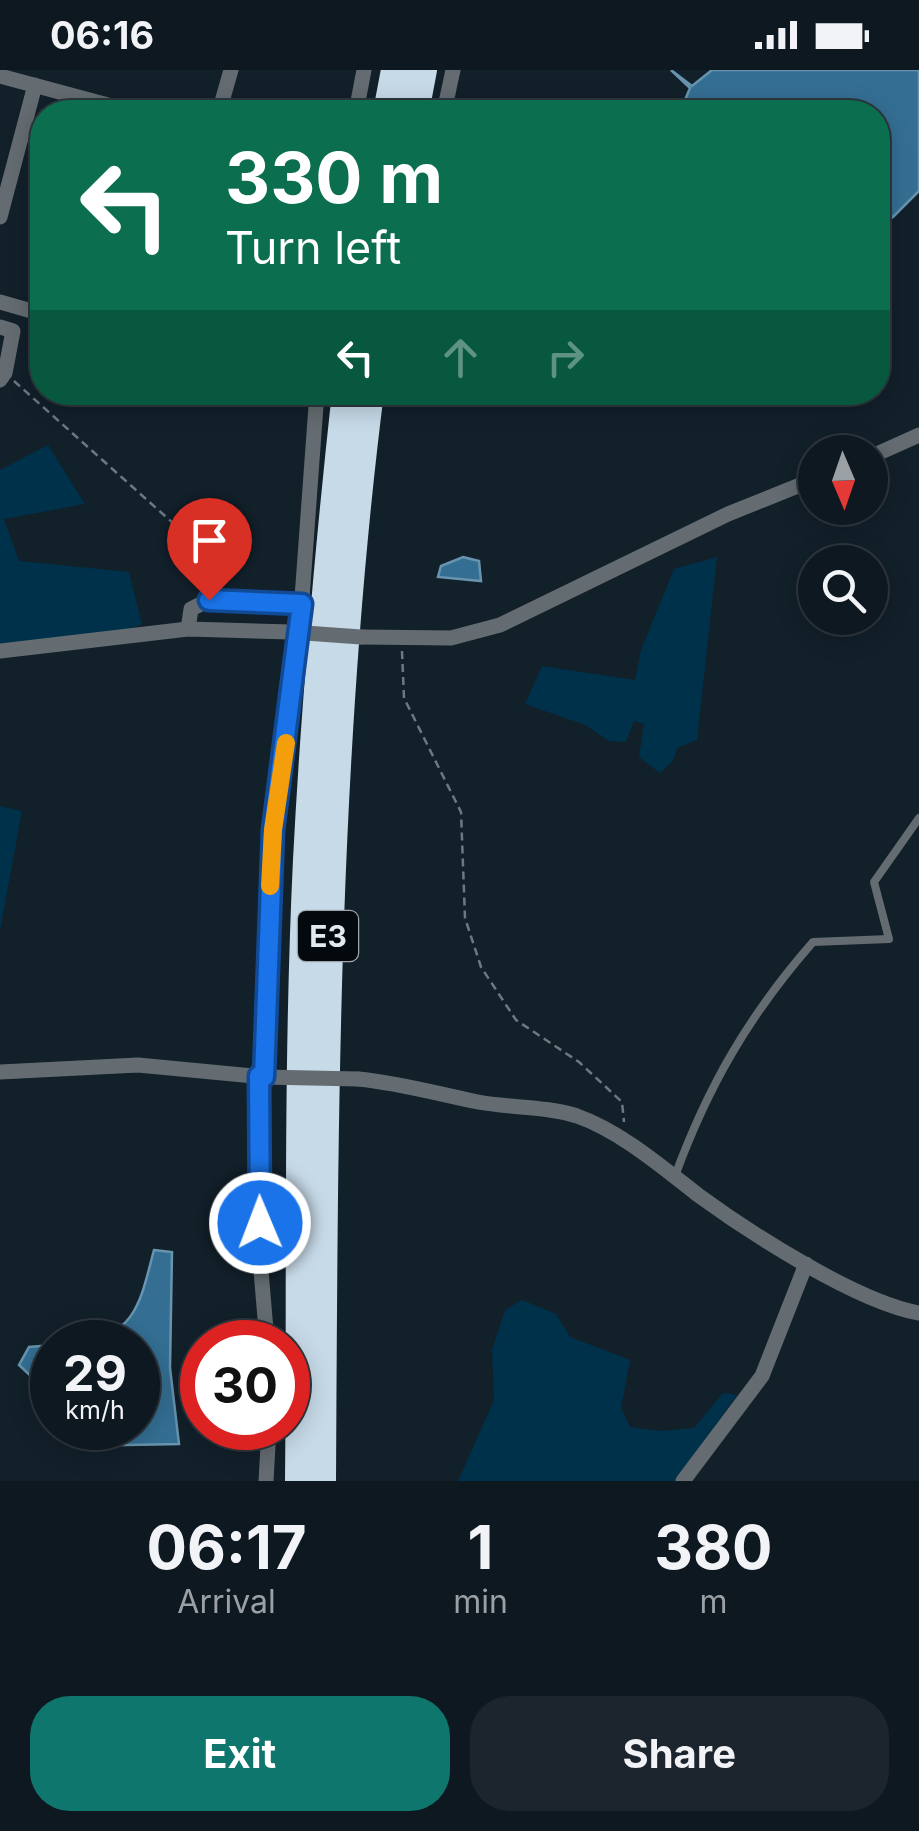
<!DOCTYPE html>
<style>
body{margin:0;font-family:Inter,sans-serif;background:#1c252d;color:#f1f3f6;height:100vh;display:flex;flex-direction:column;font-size:38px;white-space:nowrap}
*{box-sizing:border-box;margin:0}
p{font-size:32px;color:#9ba0a5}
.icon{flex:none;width:55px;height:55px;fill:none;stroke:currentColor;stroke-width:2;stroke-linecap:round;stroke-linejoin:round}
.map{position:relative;height:1411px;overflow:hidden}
.drawer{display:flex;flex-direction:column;background:#0e1820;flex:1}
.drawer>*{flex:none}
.top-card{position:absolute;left:30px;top:30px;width:860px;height:305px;border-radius:40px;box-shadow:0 5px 25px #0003,0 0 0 2px #2e373e;background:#0b6e4f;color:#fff;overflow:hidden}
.needle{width:65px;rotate:178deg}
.tools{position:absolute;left:798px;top:365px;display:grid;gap:20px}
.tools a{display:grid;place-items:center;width:90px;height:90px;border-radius:50%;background:#0e1820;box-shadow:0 5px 25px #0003,0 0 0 2px #2e373e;font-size:50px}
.speed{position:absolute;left:30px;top:1250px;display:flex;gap:20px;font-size:50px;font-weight:700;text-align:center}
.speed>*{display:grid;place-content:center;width:130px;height:130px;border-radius:50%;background:#0e1820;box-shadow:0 5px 25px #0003,0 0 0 2px #2e373e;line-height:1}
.speed small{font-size:25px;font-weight:400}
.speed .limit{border:15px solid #d22;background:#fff;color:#111}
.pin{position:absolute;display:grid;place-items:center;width:85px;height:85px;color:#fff;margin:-102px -42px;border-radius:50% 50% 50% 0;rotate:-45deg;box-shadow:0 0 10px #0007}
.pin .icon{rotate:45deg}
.me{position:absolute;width:110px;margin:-55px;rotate:359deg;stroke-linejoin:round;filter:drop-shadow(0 0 8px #0008)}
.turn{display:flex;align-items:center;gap:35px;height:210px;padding:0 30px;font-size:45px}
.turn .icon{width:130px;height:130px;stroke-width:2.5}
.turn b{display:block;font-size:70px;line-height:85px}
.lanes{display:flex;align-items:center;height:95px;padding:0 30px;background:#0003;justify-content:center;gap:50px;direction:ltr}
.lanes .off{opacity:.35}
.eta{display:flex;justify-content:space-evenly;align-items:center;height:170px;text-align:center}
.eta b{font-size:60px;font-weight:700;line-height:70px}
.primary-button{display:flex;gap:20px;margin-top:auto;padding:20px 30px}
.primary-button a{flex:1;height:115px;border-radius:40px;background:#0f766e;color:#fff;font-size:40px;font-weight:700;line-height:115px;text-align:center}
.primary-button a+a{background:#1c252d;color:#f1f3f6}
.status{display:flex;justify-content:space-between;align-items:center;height:70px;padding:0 50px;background:#0e1820;direction:ltr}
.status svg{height:28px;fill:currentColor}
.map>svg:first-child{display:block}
</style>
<div class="status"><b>06:16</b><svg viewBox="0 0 49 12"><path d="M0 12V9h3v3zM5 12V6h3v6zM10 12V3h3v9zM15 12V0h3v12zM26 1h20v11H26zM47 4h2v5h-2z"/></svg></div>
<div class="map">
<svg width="919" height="1411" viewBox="0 0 919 1411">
<rect width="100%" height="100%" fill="#12202a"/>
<path fill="#00314a" d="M48,375L85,434L4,449L19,491L129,502L142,554L110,566L0,575V400Z
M717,487L697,670L677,678L673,691L660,703L639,687L644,654L634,651L626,672L609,671L585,655L525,634L542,596L635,610L641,580L674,499Z
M0,736L22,741L0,860Z
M522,1230L556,1244L570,1267L630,1290L621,1338L630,1357L660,1361L694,1358L723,1323L737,1325L675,1411H458L494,1330L492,1280L505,1240Z"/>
<path fill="#346f93" stroke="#6894af" stroke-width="2.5" d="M671,0L692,16L712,0H919V121L893,147L878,155V42H680L690,18Z
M463,487L479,491L481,511L438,507L441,496Z
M154,1180L172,1182L170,1298L179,1374L75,1376L67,1358H138V1272H78C137,1267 141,1228 154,1180Z
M52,1275V1326L19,1295L29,1277Z"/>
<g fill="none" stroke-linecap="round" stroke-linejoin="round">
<path stroke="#6c7981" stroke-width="2.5" stroke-dasharray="8 5" stroke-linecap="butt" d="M14,311L221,496
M402,581L404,628L461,742L465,848L481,897L516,950L579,992L622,1032L624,1052"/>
<path stroke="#646c71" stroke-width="8" d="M675,1106C708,1016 749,945 813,872L889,869L874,812L919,748"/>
<path stroke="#646c71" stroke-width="15" d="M0,6L134,42
M219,42L231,0
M356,42L364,0
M444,42L453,0
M0,147L35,15
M0,232L42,244
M0,257L13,261L5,303L0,310
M870,387L919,365
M188,559L191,539L209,530L302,534
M361,567L451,568L500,555L728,444L815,409
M0,581L188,559L291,562
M0,1002L138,995L264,1007L273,760L299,569L317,322
M259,1006L260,1189L267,1272
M358,1009C400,1013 438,1024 478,1032C510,1038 546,1036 577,1046C620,1061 662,1097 698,1125C750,1163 857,1232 919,1243
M266,1411L269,1358
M683,1411L762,1306L806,1194"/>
<path stroke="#c7dae8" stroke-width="28" d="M387,42L395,0
M415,42L423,0
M299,1411C301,1204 297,997 307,790C315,634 329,478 346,322
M322,1411C324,1047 324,684 370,322"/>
<path stroke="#646c71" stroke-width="15" d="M291,562L361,567
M264,1007L358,1009"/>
</g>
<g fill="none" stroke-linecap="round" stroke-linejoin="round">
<g stroke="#114b97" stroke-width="25">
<path id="route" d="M209,530L302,534L273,760L264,1007L259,1006L260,1153"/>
</g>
<use href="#route" stroke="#1a73e8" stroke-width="18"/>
<path stroke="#f59e0b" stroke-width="18" d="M270,816L273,760L286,673"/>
</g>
<g text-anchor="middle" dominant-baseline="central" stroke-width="10" stroke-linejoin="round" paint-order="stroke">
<rect fill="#04090d" stroke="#9ea6ac" stroke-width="2.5" x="298" y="841" width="60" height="50" rx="8"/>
<g font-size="30" font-weight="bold" fill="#e0eaf0">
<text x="328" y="866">E3</text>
</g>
</g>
</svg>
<div class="tools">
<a><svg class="needle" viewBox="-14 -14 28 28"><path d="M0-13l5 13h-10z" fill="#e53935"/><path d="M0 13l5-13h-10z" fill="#9ba0a5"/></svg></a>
<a><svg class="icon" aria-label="search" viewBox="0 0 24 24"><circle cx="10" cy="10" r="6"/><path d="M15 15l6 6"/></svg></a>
</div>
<div class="speed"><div>29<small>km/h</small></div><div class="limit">30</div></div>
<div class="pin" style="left:209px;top:530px;background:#d93025"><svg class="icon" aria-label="arrive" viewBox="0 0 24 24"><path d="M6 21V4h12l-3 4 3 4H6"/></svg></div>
<svg class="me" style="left:260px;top:1153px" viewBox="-20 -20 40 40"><circle r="17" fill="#1a73e8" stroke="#fff" stroke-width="3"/><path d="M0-11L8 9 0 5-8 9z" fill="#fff"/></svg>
<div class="top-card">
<div class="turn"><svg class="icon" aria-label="left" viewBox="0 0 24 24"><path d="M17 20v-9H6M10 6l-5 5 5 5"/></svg><div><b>330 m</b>Turn left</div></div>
<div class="lanes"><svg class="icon" aria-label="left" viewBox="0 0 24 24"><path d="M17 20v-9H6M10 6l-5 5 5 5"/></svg><svg class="icon off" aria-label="ahead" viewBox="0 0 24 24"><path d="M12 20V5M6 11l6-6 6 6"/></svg><svg class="icon off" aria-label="right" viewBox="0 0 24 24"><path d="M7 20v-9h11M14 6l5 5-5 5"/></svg></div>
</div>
</div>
<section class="drawer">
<div class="eta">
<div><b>06:17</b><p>Arrival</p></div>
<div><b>1</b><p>min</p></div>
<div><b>380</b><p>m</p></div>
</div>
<div class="primary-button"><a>Exit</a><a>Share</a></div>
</section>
